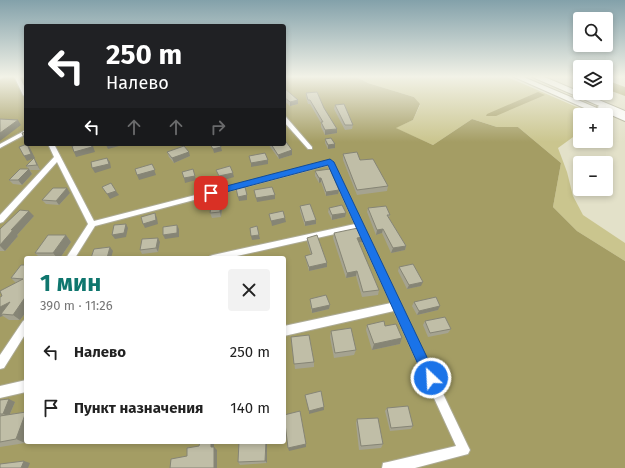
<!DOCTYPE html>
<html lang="ru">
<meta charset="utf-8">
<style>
body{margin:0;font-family:"Fira Sans",sans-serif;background:#f2f2f2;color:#222;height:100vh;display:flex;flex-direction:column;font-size:15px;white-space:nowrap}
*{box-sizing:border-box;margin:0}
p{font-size:13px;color:#767676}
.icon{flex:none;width:22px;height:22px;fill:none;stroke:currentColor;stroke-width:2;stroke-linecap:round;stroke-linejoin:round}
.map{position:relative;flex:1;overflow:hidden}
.panel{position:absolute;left:24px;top:256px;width:262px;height:188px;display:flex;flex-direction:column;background:#fff;border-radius:4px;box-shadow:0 2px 6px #0003}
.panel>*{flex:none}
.hud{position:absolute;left:24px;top:24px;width:262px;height:122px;border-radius:4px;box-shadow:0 2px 6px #0003;background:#202124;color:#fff;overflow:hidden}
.fabs{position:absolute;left:573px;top:12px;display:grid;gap:8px}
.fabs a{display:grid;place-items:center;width:40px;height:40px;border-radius:4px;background:#fff;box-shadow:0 2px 6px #0003;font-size:20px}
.pin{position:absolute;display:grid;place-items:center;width:34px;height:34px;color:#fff;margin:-17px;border-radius:8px;box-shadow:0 2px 6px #0006}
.me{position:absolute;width:44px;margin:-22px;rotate:335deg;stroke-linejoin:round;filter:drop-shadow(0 0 3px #0008)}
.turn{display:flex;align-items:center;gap:14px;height:84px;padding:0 16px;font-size:18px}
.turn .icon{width:52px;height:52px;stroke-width:2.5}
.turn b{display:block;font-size:28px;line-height:34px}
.lanes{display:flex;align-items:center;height:38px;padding:0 16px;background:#0003;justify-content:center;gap:20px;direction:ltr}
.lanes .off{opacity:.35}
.round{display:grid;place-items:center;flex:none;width:42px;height:42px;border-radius:4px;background:#f2f2f2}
.summary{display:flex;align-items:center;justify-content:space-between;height:68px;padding:0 16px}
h1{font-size:24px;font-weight:700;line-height:30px;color:#0f766e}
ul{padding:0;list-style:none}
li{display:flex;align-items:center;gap:12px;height:56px;padding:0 16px}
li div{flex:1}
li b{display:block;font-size:15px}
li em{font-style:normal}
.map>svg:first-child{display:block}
</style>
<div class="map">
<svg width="625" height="468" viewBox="0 0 625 468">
<rect width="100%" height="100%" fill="#e3e1c9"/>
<path fill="#cac58e" d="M355,76H505L595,115H580V132L558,148L567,172L573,196L583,215L625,243V261L577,231L553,207L561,163L518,127H497L472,119L433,145L395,128L413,120L420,105L414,97L368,83Z"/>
<path fill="#a49d64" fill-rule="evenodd" d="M0,76H26V144H284V76H355L368,83L414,97L420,104L413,120L396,128L433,145L472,119L497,127H518L561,163L553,207L577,231L625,261V468H0ZM26,258H284V442H26Z
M606,80L625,87V96L606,89Z
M538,92L545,95L496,116H486L487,114Z"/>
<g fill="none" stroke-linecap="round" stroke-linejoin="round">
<g stroke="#adab95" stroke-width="2">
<path id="street" d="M0,76H5L0,79Z
M14,76H19L26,90V97L23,95Z
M284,116L286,117L312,147V149H308L284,122Z
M26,130V134L0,148V144Z
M48,144H54L94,221L328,161H332L468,446L470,450L468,454L415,468H382L383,463L388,462L456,446L394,311L284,336V326L391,303L357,229L228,258H209L210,256L213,255L355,224L328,165L95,226L75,258H66L88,224L57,162L3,222L0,223V215L54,157Z
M26,319V333L4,368L0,369V355L23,321Z
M26,380V392L0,398V386Z"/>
</g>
<g stroke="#adab95" stroke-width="2">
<path id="secondary" d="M512,76H521L604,111L597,107L601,105H604L625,116V121L609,114V117H606V115H600Z"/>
</g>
<g stroke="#adab95" stroke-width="2">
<path id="highway" d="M530,76H542L625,111V117Z"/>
</g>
<use href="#street" fill="#fff" fill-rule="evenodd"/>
<use href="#secondary" fill="#fff" fill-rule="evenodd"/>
<use href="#highway" fill="#fff" fill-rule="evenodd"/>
</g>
<path fill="#a5a390" d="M284,88L298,100V104L290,106L284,101Z
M306,93L324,108L337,129V133L325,135L321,127V123L310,104H308L306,97Z
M335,105L353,125L352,129L345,130L334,109Z
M325,139L335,144V148L328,149L325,143Z
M268,144H284L292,150V155L279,159Z
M167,152L190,156L174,163L169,157Z
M343,154L360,160L388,186L387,191L357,195L343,160Z
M34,158L37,163L40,170H30L32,174L22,185L13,184L9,180L29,169L26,166Z
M315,171L338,194L326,196L321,182L319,183L315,176Z
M70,193L59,205L46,204L42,200Z
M300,206L316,224L305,226L300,211Z
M329,208L345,217L332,220L328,212Z
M368,208L390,215L389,218L406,246L405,250L391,253L382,233L376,235L367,212Z
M222,209L221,217L212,218L210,213Z
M34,216L17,235L18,236L5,251H0V229Z
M334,233L362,237V242L359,243L379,290L378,295L362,297L356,276L346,278L333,238Z
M66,235L71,242L60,258H40L35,253Z
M307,238L327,267L309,271L306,260L305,256L311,255L307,242Z
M160,242L158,252L142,254L140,250Z
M26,265V312L20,320H9L3,316L0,317V297L2,296L16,283L11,278Z
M399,267L421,286L407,289L398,271Z
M310,299L330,305L329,309L312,313L310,303Z
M414,302L438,310L417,315L412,306Z
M425,321L451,329L448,333L428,337L423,325Z
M367,325L385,326L402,338L400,344L372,350L366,330Z
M331,331L356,350L354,355L334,358L330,337Z
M291,337L314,362V367L295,369Z
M0,400L15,402L10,414L26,412V439L25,443L0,447Z
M387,408L413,426L411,429L390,431L385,411Z
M357,419L383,444L381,448L359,450L356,423Z
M239,442H267V463L240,465L238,462Z"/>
<path fill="#868575" d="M298,100V104L290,106V102Z
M18,120L21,125L0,141V133Z
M337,129V133L325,135V130Z
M27,144L30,148L35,158L27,161L24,156Z
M91,144H92L93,146L95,152L76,157L74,152Z
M108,144H119V146L108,149L106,145Z
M335,144V148L328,149V145Z
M221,147L222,151L214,153L213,149Z
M292,150V155L279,159L278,155Z
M189,152L190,156L174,163L172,158Z
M34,158L37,163L40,170L37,165Z
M107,158L110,162L111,168L95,173L92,168Z
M268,160V164L251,167V163Z
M152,164L156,175L139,180L137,175Z
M29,169L32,174L22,185L18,180Z
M193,169L196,180L185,183L184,178Z
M233,173L234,177L221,181L219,176Z
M319,178H321V182L319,183Z
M67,188L70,193L59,205L56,201Z
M339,190L338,194L326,196V192Z
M116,191L119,195L110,199L107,194Z
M247,195V200L239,201L238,197Z
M275,195V199L257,202L256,198Z
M220,205L222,209L221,217L220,212Z
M29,211L34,216L17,235L18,236L5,251L0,246V245L11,230Z
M155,213L157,218L158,224L145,228L143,224Z
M346,213L345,217L332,220V215Z
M285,218L286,222L272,226L271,221Z
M316,220V224L305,226V222Z
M126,224L128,228L126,237L115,239L112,235Z
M177,225L179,229V237L165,239L163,235Z
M383,229L382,233L376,235L377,230Z
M66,235L71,242L60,258H57L53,253Z
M259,235L260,239L252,240L251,236Z
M362,237V242L357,243V238Z
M158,238L160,242L158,252L156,248Z
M406,246L405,250L391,253L393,248Z
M110,247L113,251L111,258H107Z
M327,263V267L309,271V267Z
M357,271L356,276L346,278L347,273Z
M423,282L421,286L407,289L409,285Z
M26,296V312L20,320L13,315Z
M10,302L1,314L3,316L0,317V307Z
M330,305L329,309L312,313V309Z
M440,306L438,310L417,315L419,311Z
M402,338L400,344L372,350L374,344Z
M9,399L15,402L9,416L3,414Z
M324,407V410L309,414V411Z
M26,412V439L25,443L16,439Z
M211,442H214V447L217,450V468H214L211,447Z
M266,442H267V463L265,461Z
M306,444V447L289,451L288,448Z
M24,461L30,463L28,468H21Z"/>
<path fill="#c0bea7" stroke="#868575" d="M284,88L298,100L290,102L284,97Z
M317,92L324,108L337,129L325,130L321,122H323L310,100H308L306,93Z
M344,104L353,125H345L335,105Z
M0,119L18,120L0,133Z
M26,132V140H25L22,133Z
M331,138L335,144L328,145L325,139Z
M284,139L292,150L278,155L271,144H284Z
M27,144L31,154L24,156L19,147Z
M81,144H91L92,147L74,152L72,146Z
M210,144H220L221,147L213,149Z
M184,146L189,152L172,158L167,152Z
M357,152L360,160L373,159L388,186L357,190L343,154Z
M265,153L268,160L251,163L249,156Z
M34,158L37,165L26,166Z
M107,158L109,164L92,168L91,162Z
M152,164L155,170L137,175L135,169Z
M230,166L233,173L219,176L216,170Z
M20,169H29L18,180H9Z
M193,169L195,176L184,178L182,172Z
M330,169L339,190L326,192L321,178H319L315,171Z
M111,183L116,191L107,194L102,187Z
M245,187L247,195L238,197L236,188Z
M272,187L275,195L256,198L254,190Z
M53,188H67L56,201L42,200Z
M310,204L316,220L305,222L300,206Z
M220,205V212L210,213L211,206Z
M342,205L346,213L332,215L329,208Z
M386,206L390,215H387L406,246L393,248L383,229L377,230L368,208Z
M20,210L29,211L11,230H13L0,245V229Z
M283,211L285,218L271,221L269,214Z
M155,213L156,220L143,224L141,217Z
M126,224L124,233L112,235L114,225Z
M177,225V233L163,235V227Z
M257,226L259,235L251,236L250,228Z
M358,228L362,237L357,238L379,290L363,292L357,271L347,273L334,233Z
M48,235H66L53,253H35Z
M317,235L327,263L309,267L305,256L312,254L307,238Z
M158,238L156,248L140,250L142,239Z
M110,247L107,258H91L94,249Z
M413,264L423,282L409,285L399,267Z
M21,265H26V296L13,315L1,314L10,302L0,307V297L2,296L0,291L23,279L11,278Z
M326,295L330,305L312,309L310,299Z
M436,297L440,306L419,311L414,302Z
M445,317L451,329L430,333L425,321Z
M384,321L385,326L396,324L402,338L374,344L367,325Z
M351,328L356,350L335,353L331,331Z
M309,335L314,362L294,364L291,337Z
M321,391L324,407L309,411L305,395Z
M9,399L3,414H0V400Z
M408,406L413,426L391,428L387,408Z
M300,411L306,444L288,448L284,415Z
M26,412L16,439L0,442V416Z
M378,418L383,444L361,446L357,419Z
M200,442H211V447H214V468H170L171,459L187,456V448L199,446Z
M239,442H266L265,461L238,462Z
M24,461L21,468H0V464Z"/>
<linearGradient id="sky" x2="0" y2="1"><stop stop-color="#83a1aa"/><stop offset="0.54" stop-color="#f2f2e7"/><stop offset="1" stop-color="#f2f2e7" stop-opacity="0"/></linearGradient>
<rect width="625" height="142" fill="url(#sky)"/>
<path fill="#1a73e8" stroke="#114b97" d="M330,159L334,162L435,374L437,378L435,382L431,384L426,382L328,165L211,196L207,193L211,190Z"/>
</svg>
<div class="fabs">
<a><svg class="icon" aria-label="search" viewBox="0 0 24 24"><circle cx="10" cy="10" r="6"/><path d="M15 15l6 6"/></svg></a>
<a><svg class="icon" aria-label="layers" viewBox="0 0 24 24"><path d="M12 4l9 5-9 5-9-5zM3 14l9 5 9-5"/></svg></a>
<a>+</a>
<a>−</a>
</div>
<div class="pin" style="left:211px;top:193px;background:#d93025"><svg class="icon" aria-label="arrive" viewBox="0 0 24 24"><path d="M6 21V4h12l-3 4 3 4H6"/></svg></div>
<svg class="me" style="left:431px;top:378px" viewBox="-20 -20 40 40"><circle r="17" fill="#1a73e8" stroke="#fff" stroke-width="3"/><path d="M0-11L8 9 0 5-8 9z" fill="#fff"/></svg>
<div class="hud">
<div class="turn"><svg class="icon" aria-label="left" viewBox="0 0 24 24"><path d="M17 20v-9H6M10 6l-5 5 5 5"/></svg><div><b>250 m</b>Налево</div></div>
<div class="lanes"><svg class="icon" aria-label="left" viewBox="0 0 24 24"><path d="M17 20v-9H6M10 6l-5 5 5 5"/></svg><svg class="icon off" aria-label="ahead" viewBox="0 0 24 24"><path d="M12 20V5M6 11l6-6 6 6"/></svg><svg class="icon off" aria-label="ahead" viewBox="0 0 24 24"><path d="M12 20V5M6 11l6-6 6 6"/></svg><svg class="icon off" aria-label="right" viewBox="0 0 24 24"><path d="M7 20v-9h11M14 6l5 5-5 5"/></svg></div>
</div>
<section class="panel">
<div class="summary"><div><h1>1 мин</h1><p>390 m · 11:26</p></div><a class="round"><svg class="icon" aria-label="close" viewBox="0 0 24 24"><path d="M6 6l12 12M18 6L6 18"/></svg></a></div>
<ul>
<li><svg class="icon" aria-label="left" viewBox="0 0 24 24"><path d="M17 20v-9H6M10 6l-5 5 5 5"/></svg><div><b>Налево</b></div><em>250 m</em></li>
<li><svg class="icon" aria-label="arrive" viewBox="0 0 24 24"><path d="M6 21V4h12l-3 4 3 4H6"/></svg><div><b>Пункт назначения</b></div><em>140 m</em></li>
</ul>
</section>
</div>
